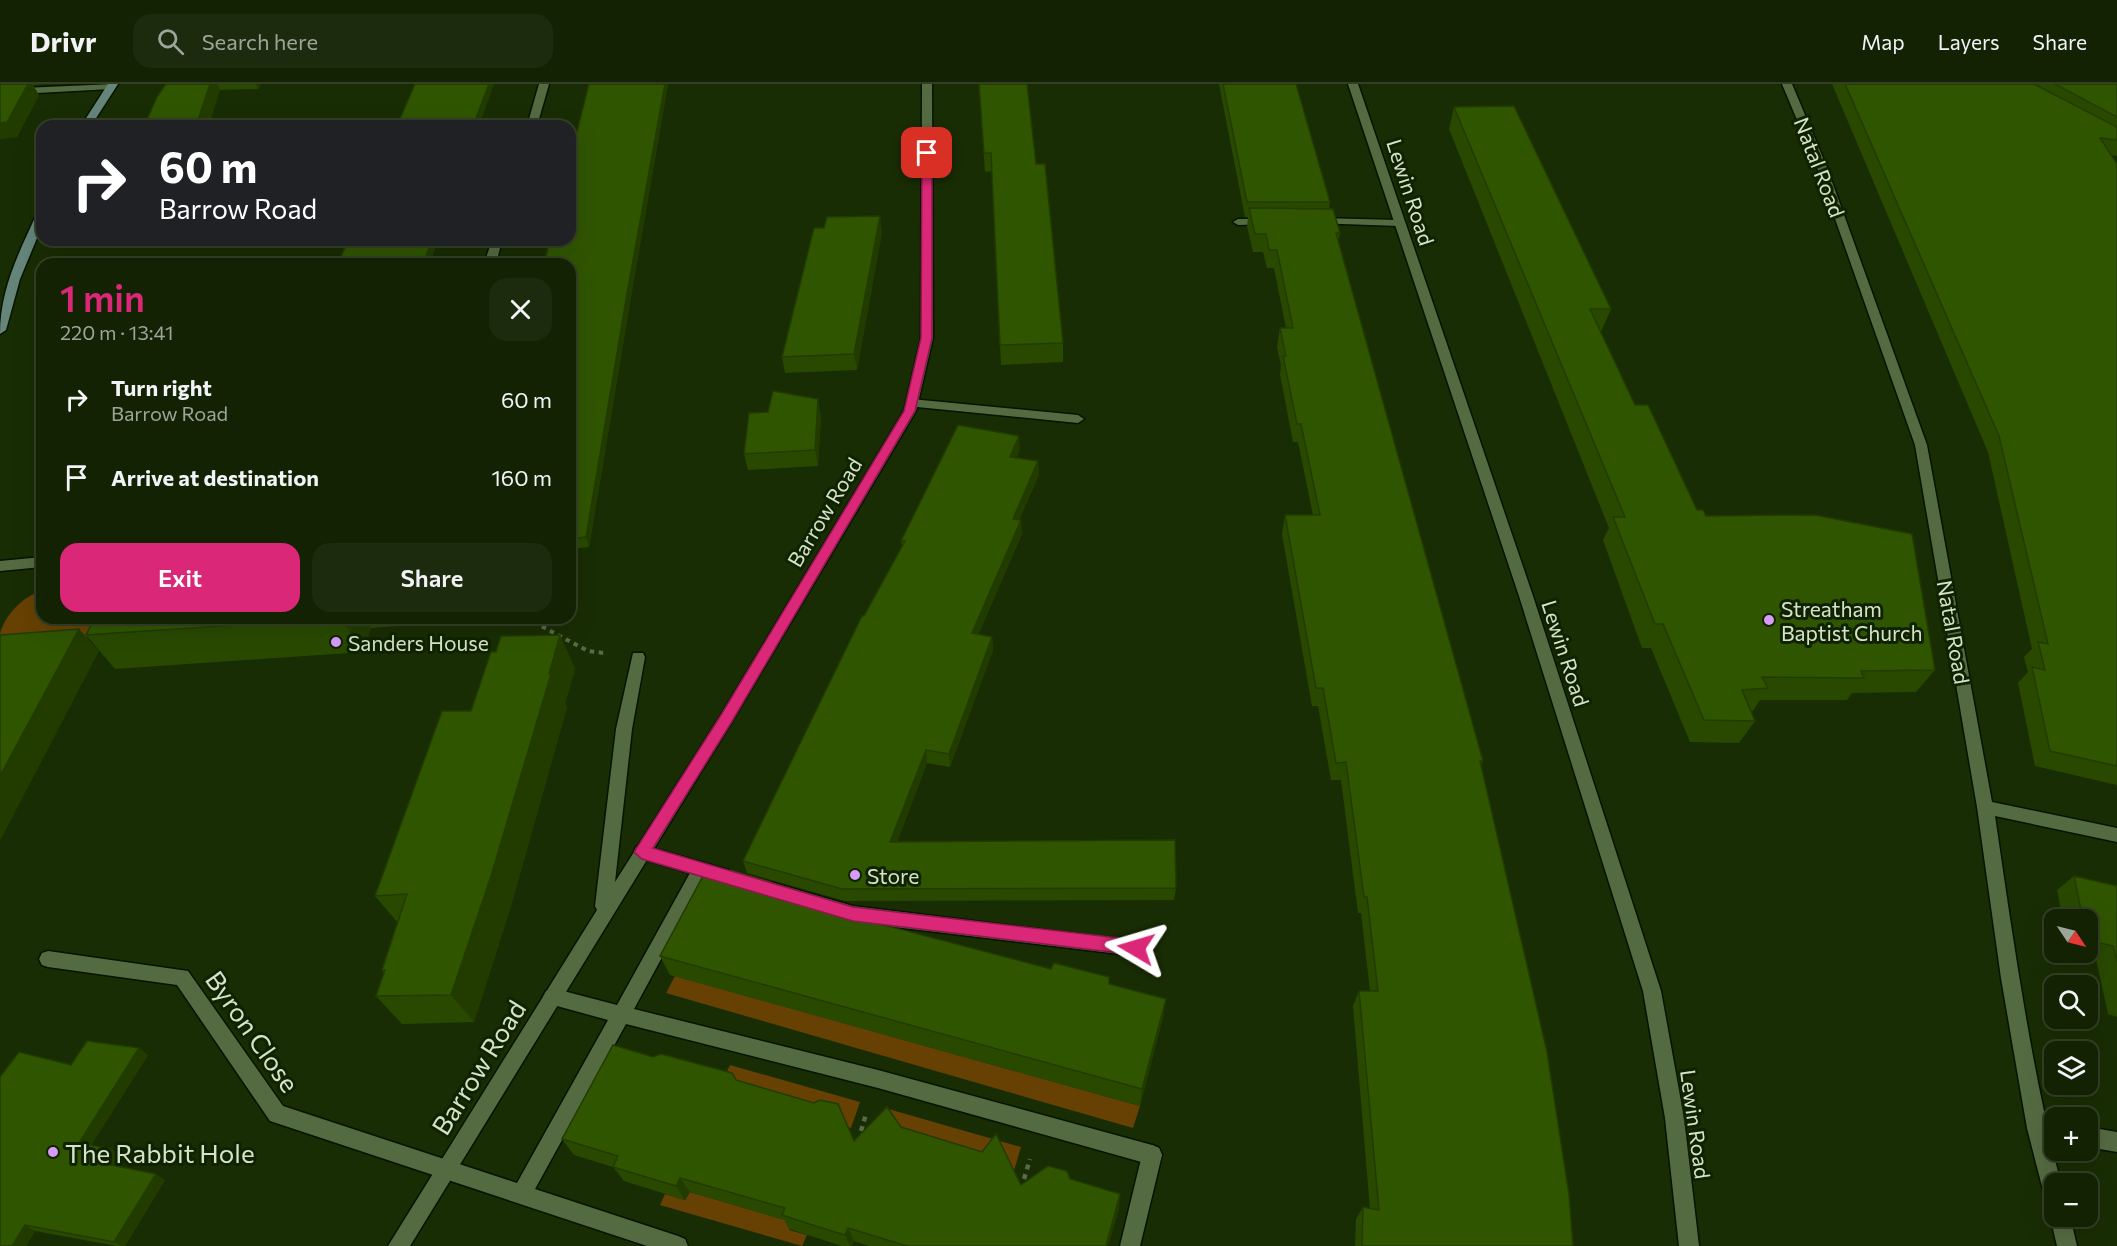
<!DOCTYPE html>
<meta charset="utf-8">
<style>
body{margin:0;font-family:Commissioner,sans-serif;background:#1c2a0d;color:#f1f3f6;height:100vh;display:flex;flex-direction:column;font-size:22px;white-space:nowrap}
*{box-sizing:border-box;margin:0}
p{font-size:20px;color:#9da49a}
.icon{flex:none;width:33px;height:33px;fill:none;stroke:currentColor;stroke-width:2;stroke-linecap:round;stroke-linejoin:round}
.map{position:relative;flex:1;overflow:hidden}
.details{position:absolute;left:36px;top:174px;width:540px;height:366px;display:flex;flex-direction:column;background:#132203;border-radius:18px;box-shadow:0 6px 24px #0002,0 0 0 2px #323f25}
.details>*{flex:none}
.banner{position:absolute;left:36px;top:36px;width:540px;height:126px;border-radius:18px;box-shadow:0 6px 24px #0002,0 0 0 2px #323f25;background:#202124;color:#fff;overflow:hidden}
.needle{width:39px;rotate:125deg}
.fabs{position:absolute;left:2044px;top:825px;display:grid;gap:12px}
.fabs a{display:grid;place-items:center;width:54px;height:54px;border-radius:12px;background:#132203;box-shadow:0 6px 24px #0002,0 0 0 2px #323f25;font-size:30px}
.pin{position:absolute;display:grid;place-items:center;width:51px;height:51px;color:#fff;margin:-26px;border-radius:12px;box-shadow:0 3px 9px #0006}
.me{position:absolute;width:66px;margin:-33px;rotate:277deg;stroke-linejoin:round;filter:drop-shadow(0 0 4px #0008)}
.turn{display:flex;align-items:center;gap:21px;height:126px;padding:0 24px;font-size:27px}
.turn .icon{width:78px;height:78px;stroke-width:2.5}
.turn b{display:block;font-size:42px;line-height:51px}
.round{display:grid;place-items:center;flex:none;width:63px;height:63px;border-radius:18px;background:#1c2a0d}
.head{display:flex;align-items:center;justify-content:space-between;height:102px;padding:0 24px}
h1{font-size:36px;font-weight:600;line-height:45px;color:#db2777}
.primary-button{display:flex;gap:12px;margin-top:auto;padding:12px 24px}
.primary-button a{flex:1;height:69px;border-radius:18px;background:#db2777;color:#fff;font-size:24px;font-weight:600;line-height:69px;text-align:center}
.primary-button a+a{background:#1c2a0d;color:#f1f3f6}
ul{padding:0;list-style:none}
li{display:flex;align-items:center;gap:18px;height:78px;padding:0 24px}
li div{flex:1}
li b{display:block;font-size:22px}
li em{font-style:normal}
header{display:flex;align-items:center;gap:36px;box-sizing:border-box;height:84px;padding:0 30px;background:#132203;border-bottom:2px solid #323f25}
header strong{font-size:28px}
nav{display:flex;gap:33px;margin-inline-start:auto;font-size:21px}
.search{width:420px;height:54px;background:#1c2a0d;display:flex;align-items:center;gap:15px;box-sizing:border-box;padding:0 21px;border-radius:18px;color:#9da49a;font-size:22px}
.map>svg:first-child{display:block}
</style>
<header>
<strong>Drivr</strong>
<div class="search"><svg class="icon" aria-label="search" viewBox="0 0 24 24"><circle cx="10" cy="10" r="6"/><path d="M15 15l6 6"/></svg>Search here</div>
<nav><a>Map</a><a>Layers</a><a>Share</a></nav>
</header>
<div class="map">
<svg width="2117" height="1162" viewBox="0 0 2117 1162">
<rect width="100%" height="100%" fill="#192d04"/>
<path fill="#664103" d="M42,507V534H97L78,569L0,574C0,567 0,557 0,550C4,532 24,511 42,507Z
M675,892L1140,1022L1133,1044L666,909Z
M730,981L860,1018L851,1044L718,1006Z
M885,1024L1021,1063L1013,1090L874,1051Z
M690,1108L792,1138L789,1146L807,1151L802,1162L660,1121L665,1110L685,1116Z"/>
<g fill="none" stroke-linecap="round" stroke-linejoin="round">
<g stroke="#061400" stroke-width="3">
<path id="lane" d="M1318,134L1399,136L1404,139L1399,142L1314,139L1313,137Z
M1267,135L1271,136V140L1238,141L1233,138L1238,135Z
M911,315L1078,331L1084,335L1078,339L907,322V316Z
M642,761L853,822L1142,858L1145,864L1142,870L1136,872L853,838L705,794L634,925L878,986L1152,1061L1159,1064L1162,1071L1159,1078L1152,1081L878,1004L626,940L535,1105L678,1152L685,1155L688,1162H647L270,1037L177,901L48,883L42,881L39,875L42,869L48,867L188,887L283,1022L517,1099L608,936L546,919L543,913L546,907L552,904L617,921L690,789L636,773L634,768L636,763Z
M2037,1034L2055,1037V1057L2030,1051L2027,1044L2030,1037Z
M2088,1043L2117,1048V1068L2088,1063Z"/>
</g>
<g stroke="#061400" stroke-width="3">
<path id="street" d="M114,0L116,2L111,5L0,11V5Z
M539,0H549L537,42H527Z
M922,0H932L933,254L916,327L731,639L410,1162H388L597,826L595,822L616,645L633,569H643L645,573L632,645L615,798L721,631L904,327L921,254Z
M1348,0H1358L1533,512L1661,907L1684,1034L1699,1162H1679L1665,1034L1643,907L1519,512Z
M1782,0H1792L1826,81L1927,361L1992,718L2117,744V758L1995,732C2013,855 2030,979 2061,1100H2055V1132H2070L2077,1162H2057L2050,1132L2055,1124L2048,1121L2045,1114L2027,1044L2001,894L1977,723L1915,361L1816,81Z
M492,156H502L496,180H484Z
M42,473V483L0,487V477Z
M1152,1061L1159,1064L1162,1071L1140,1162H1120L1142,1071L1145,1064Z"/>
</g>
<g stroke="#061400" stroke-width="3">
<path id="secondary" d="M108,0H118L91,42H81Z
M42,126V142L20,195L6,246L0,250C0,205 19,169 37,129Z"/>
</g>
<path stroke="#576945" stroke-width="4" stroke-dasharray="4.5 4.5" stroke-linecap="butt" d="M526,534L588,567L604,569"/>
<path stroke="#576945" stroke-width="4.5" stroke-dasharray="5 5" stroke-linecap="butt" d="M861,1047L866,1030
M1024,1095L1030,1075"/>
<use href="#lane" fill="#546b42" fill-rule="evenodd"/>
<use href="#street" fill="#546b42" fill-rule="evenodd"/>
<use href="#secondary" fill="#65857b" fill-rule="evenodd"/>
</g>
<path fill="#294900" d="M0,0H45L33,1L39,11L17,53L0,55Z
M166,0H261L258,5L220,6Z
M589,0H668L631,213L589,463L570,465V180Z
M979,0L1036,80L1063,259V278L1001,281L992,87L985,88Z
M1219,0H1296L1330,118L1329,125L1340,149L1338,157L1483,677L1481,681L1573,1162H1355L1356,1135L1363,1123L1370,1125L1353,922L1359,907H1370L1361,829H1358L1341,696H1331L1318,622H1312L1282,450L1285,431H1313L1298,358H1293L1280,290L1281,281L1277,263L1280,244H1286L1274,184H1267L1263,168H1253L1247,142L1248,133H1245Z
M1832,0H2117V72L2111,71L2117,80V701L2035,682L2018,599L2028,588L2024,573L2032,565L1988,368Z
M1454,23L1611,225L1601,248L1635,321L1697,426L1935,586L1916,608L1852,609L1847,616H1760L1753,627H1750L1755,637L1739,659L1690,658L1651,564H1642L1603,456L1609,444L1449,45Z
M882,148L857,286L785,289L782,273Z
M821,331L818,382L748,386L744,370Z
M1020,365L1016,374L1038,377L1039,391L1019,436L1022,450L978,551L992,553L993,566L950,683L927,679L897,758L1176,804L1174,816L845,817L747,789L743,777L864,532L902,463L901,457Z
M95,534H414L412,541L371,544L363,568L115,585L86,551Z
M543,534H557L556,541Z
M496,568L575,584L565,620L567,623L511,822L474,938L402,940L376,912L384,889L382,886L398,839L375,812L471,627Z
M2074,792L2117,802V933L2108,930L2096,875L2069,869L2088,868V836H2063L2057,806Z
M725,798H771L776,813L1166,915L1163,933L1140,1022L670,891L660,872Z
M139,964L148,971L91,1061L111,1065L120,1071L113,1082L165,1096L125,1162H117L35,1147L26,1162H0L71,981Z
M736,996L854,1057L901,1043L1021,1101L1070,1095L1119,1124L1108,1162H869L854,1157L852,1162H842L789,1145L784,1136L690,1108L685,1116L624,1097L613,1083L574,1071L562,1055Z"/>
<path fill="#223c00" d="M28,0H32L39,11L17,53L0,55V39Z
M210,0H217L220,6L209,42H196Z
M256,0H261L258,5Z
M489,0H494L479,42H473Z
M665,0H668L631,213L589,463L586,453L628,204Z
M880,132L882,148L857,286L854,270Z
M432,156H438L430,180H423Z
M818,315L821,331L818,382L815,366Z
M1019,352L1020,365L1011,386L1010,373Z
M1038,377L1039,391L1014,448L1013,435Z
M1021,436L1022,450L973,563L972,549Z
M341,534H365L371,544L363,568Z
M408,534H414L412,541Z
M553,534H557L556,541Z
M79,545L99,567L0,757V692Z
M560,551L575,584L565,620L567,623L511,822L474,938L451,911Z
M992,553L993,566L950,683L949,670Z
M926,666L927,679L892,771L890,758Z
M1166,915L1163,933L1140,1022L1142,1005Z
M139,964L148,971L89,1065L79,1059Z
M111,1065L120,1071L111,1085L101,1079Z
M156,1090L165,1096L125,1162H122L114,1158Z
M680,1094L690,1108L685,1116L676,1102Z
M1120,1110L1119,1124L1108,1162H1106Z
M25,1141L35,1147L26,1162H12Z
M848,1144L854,1157L852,1162H850L845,1151Z"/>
<path fill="#305500" stroke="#223c00" stroke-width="1.5" d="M0,0H28L7,38L0,39Z
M166,0H210L196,42H144L157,13Z
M415,0H489L473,42H397Z
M589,0H665L628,204L586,453L570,455V180H544L550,156H570V75Z
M979,0H1027L1036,80H1045L1063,259L1000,261L991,69H984Z
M1223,0H1296L1330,118H1247Z
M1845,0H2034L2117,43V56L2100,54L2117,80V682L2050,667L2032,583L2045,586L2038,558L2048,560L1999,352Z
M2055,0H2117V33Z
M1514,22L1611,225H1590L1635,321H1648L1697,426H1703L1706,432L1815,431L1912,450L1935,586L1861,587L1864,594L1762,593L1768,604L1742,606L1755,637L1704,636L1663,540H1655L1613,433H1625L1454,23Z
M1249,124L1333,125L1340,149H1336L1483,677H1480L1547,968L1569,1111L1573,1162H1362L1363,1123L1379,1126L1359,907H1378L1367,813H1364L1346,678L1336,679L1323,604H1316L1285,431H1320L1301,340H1297L1283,272H1286L1280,244H1293L1277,166H1269L1266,150H1255Z
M880,132L854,270L782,273L814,144H824L827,133Z
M348,156H432L423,180H338Z
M773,307L818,315L815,366L744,370L749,329L768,328Z
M958,341L1019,352L1010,373L1038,377L1013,435L1021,436L972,549L992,553L949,670L926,666L890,758L1175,756L1176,804L842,805L743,777L862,532H864L905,457H901Z
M95,534H341L86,551Z
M79,545L0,692V551Z
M560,551L549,590H551L491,792L451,911L376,912L385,886H382L407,810L375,812L442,627H471L491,568H496L501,552Z
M731,786L771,798H726L743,804L1051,885L1054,879L1109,893V900L1166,915L1142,1005L660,872L703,792L725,798Z
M2074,792L2117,802V877L2113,862L2088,856V836H2083Z
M87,957L139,964L79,1059L111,1065L101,1079L156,1090L114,1158L25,1141L12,1162H0V993L19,968L71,981Z
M613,961L653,973L661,970L732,989L736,996L814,1019L820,1016L838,1020L854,1057L887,1023L901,1043L982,1068L996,1050L1021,1101L1048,1082L1067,1087L1070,1095L1120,1110L1106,1162H907L848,1144L845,1151L825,1145L782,1131L785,1124L680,1094L676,1102L613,1083L618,1072L562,1055Z"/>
<path fill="#db2777" stroke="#8e194d" stroke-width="1.5" d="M927,67L932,69V254L915,327L731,639L653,764L853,823L1136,856L1142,858L1144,864L1142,869L1136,871L853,837L642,775L634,768L721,631L904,327L921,254L922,69Z"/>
<g fill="#d79bf9" stroke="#0f2300" stroke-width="2">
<circle cx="1769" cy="536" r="6"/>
<circle cx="336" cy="558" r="6"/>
<circle cx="855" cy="791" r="6"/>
<circle cx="53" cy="1068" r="6"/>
</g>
<g text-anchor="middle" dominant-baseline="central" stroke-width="6" stroke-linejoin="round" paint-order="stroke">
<g font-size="21" fill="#d5e3cb" stroke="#0f2300">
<text transform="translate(1820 83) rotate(69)">Natal Road</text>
<text transform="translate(1411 108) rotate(72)">Lewin Road</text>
<text transform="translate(824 428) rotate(-59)">Barrow Road</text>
<text transform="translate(1954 548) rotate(80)">Natal Road</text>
<text transform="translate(1566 569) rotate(72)">Lewin Road</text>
<text transform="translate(1696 1040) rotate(82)">Lewin Road</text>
</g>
<g font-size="21" fill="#d5e3cb" stroke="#0f2300" text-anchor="start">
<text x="1781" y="524">Streatham<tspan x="1781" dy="24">Baptist Church</tspan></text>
<text x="348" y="558">Sanders House</text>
<text x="867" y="791">Store</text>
</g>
<g font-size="26" fill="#d5e3cb" stroke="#0f2300">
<text transform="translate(253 947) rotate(55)">Byron Close</text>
<text transform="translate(478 983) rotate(-58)">Barrow Road</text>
</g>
<g font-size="26" fill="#d5e3cb" stroke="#0f2300" text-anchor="start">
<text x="65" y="1068">The Rabbit Hole</text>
</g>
</g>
</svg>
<div class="fabs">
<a><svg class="needle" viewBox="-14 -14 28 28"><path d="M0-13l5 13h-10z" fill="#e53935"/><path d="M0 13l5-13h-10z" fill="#9da49a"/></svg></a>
<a><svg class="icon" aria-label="search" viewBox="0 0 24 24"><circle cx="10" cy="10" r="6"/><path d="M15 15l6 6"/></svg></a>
<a><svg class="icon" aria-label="layers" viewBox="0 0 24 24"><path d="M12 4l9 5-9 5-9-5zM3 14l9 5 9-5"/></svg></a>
<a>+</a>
<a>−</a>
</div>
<div class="pin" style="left:927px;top:69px;background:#d93025"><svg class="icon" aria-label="arrive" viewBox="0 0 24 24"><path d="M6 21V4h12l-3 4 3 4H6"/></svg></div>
<svg class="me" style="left:1136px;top:864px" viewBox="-20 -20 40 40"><path d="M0-17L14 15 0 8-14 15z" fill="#db2777" stroke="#fff" stroke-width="4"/></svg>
<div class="banner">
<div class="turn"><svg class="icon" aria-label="right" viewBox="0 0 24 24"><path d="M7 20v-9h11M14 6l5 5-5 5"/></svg><div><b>60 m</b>Barrow Road</div></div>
</div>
<section class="details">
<div class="head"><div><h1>1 min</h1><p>220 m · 13:41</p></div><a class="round"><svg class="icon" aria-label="close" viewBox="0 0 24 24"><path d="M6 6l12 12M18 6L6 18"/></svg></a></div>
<ul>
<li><svg class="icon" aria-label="right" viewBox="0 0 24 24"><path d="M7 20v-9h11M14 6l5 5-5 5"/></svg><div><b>Turn right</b><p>Barrow Road</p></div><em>60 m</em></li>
<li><svg class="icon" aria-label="arrive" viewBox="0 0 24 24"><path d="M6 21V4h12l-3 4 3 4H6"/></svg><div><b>Arrive at destination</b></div><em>160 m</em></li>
</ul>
<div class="primary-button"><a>Exit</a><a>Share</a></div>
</section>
</div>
